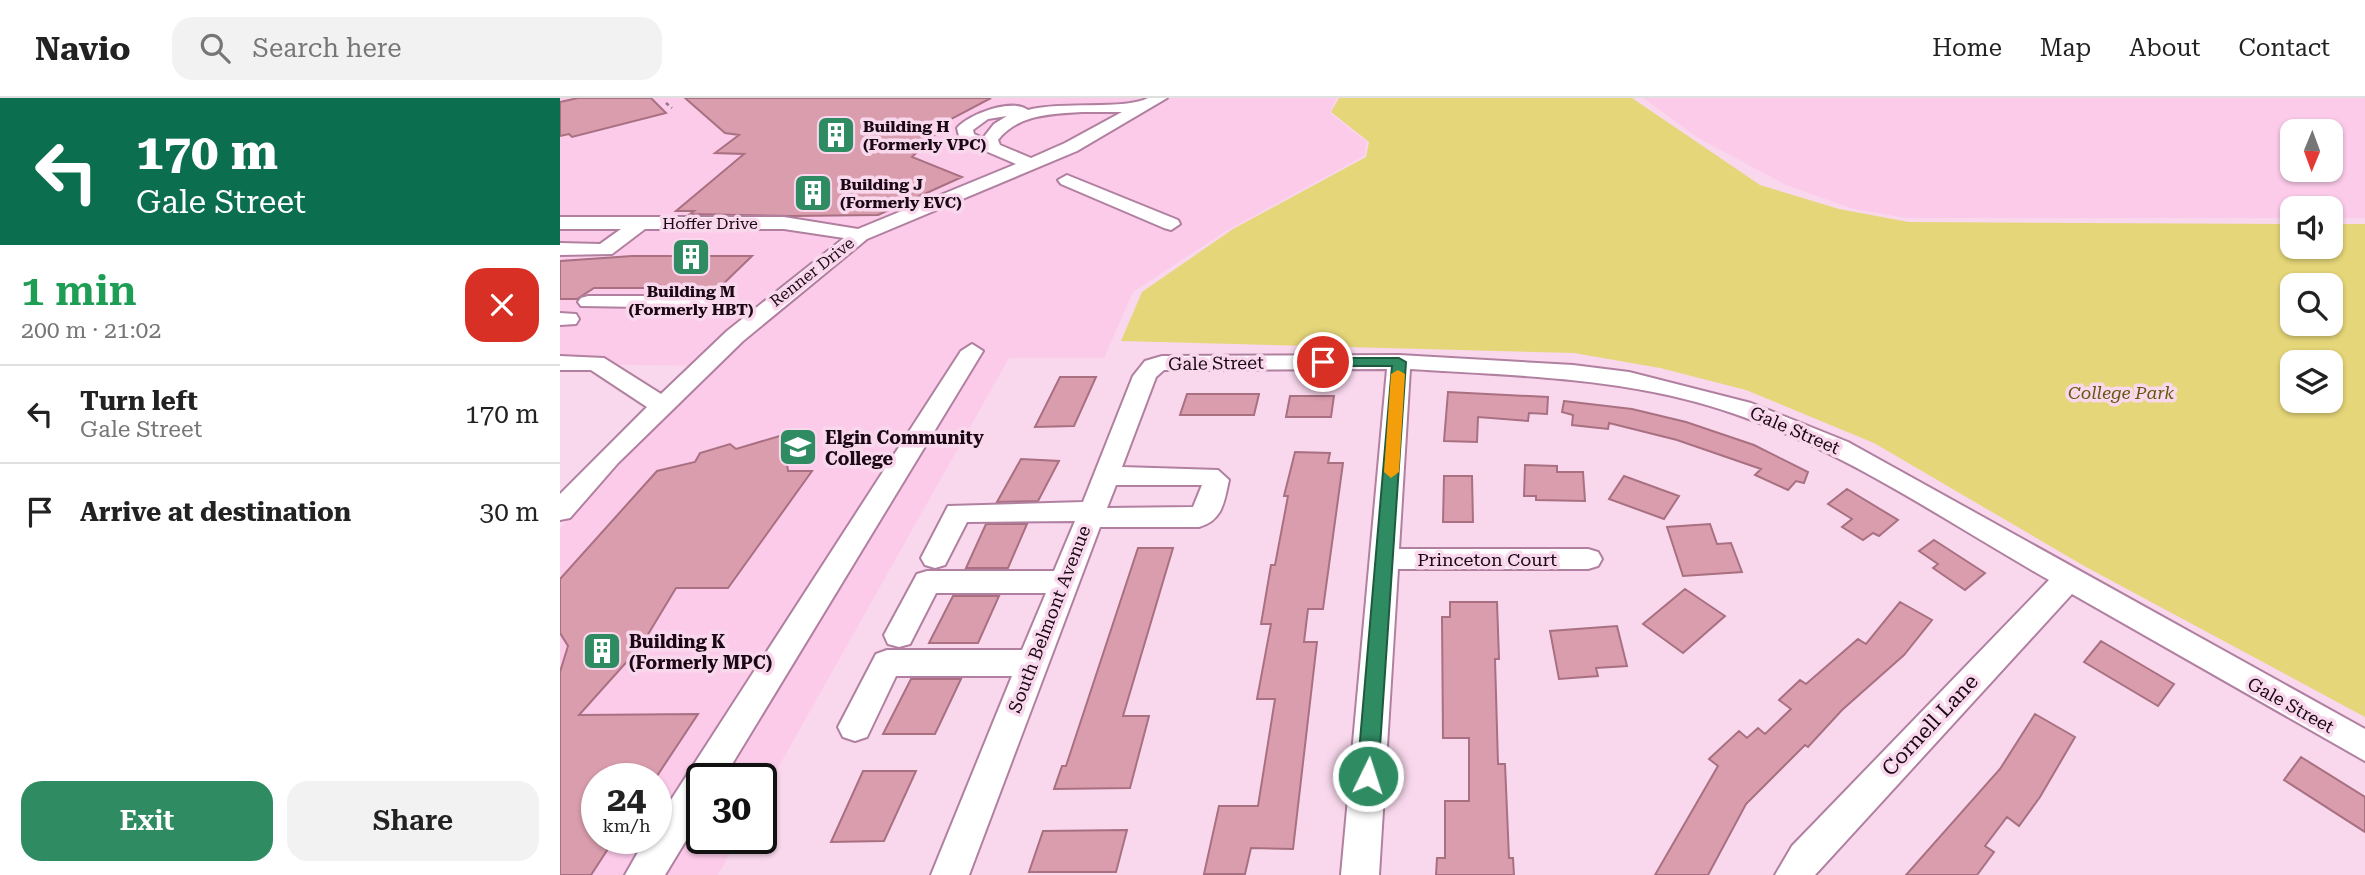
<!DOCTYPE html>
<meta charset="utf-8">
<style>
body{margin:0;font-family:"Roboto Serif",serif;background:#f2f2f2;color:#222;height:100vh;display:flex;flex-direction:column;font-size:26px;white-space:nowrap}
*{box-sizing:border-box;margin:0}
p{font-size:23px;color:#767676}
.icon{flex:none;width:38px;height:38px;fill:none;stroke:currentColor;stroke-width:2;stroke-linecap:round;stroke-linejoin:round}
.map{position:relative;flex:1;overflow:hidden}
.details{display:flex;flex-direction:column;background:#fff;width:560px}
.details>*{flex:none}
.banner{background:#0b6e4f;color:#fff;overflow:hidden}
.needle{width:46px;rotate:181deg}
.tools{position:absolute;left:1720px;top:21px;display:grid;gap:14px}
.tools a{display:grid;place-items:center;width:63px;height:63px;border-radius:14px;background:#fff;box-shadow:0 2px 5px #0004;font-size:35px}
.speed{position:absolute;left:21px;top:665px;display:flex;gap:14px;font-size:35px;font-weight:700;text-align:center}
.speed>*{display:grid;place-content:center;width:91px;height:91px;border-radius:50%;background:#fff;box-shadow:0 2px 5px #0004;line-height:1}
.speed small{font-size:18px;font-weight:400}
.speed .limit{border:4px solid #111;border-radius:10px;background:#fff;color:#111}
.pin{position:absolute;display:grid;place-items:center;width:60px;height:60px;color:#fff;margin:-30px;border:4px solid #fff;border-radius:50%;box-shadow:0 2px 7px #0007}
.me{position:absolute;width:77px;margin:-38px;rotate:4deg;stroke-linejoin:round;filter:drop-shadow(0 0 5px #0008)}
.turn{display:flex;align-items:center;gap:24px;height:147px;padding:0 21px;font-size:32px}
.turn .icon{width:91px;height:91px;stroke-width:2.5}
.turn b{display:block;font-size:49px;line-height:60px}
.round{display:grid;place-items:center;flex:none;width:74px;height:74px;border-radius:21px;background:#f2f2f2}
.headline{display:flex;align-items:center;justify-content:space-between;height:119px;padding:0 21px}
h1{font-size:42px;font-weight:600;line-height:52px;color:#1e9e55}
.primary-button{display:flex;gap:14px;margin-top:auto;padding:14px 21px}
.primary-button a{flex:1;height:80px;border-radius:21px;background:#2f8b62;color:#fff;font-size:28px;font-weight:600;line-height:80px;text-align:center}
.primary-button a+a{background:#f2f2f2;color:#222}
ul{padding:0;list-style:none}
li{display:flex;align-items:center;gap:21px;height:98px;padding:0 21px;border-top:2px solid #e0e0e0}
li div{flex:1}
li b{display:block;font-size:26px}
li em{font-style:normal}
header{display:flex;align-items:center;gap:42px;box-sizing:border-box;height:98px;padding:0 35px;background:#fff;border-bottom:2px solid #e0e0e0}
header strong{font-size:33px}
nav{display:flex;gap:38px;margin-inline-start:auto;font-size:24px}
.search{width:490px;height:63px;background:#f2f2f2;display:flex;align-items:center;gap:18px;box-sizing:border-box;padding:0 24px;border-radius:21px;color:#767676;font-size:26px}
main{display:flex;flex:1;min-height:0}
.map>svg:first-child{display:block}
</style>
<header>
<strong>Navio</strong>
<div class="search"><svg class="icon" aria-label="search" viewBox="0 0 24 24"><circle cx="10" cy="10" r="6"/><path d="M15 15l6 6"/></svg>Search here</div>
<nav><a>Home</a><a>Map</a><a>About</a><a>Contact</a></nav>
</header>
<main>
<section class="details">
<div class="banner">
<div class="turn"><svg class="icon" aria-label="left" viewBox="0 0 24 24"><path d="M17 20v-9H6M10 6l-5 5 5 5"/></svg><div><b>170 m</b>Gale Street</div></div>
</div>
<div class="headline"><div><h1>1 min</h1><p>200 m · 21:02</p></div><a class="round" style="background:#d93025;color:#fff"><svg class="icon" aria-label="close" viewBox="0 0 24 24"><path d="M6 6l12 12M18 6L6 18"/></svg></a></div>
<ul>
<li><svg class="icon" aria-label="left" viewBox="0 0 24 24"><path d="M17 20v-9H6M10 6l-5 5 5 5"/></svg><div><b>Turn left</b><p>Gale Street</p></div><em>170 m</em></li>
<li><svg class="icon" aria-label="arrive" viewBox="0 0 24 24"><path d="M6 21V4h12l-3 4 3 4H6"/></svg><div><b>Arrive at destination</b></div><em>30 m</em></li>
</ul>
<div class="primary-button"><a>Exit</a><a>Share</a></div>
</section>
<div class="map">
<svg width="1805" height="777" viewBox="0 0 1805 777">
<rect width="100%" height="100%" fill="#f9d8ed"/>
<path fill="#fccbea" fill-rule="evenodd" d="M0,0H777L770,15L807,44L804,58L666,133L573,194L544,260H449L201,700V681H142V740H179L158,777H0V430L153,268L0,266ZM37,681H96V740H37Z
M1083,0H1805V120H1771V110H1732V120H1347L1293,111L1226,87L1138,40ZM1732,33H1771V72H1732Z"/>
<path fill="#e5d679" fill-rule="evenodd" d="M779,0H1072L1200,87L1279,111L1349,124L1732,126V149H1771V126H1805V619L1526,469L1314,345L1186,292L1100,270L1014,255L561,243L582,194L673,131L806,59L809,44L771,14ZM1732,187H1771V226H1732ZM1732,264H1771V303H1732Z"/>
<path fill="#d99dae" stroke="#a87080" stroke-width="2" d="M18,0H91L106,15L12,39L9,36L0,38V4Z
M125,0H431L391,21L352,59L402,79L318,117L232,118L130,116L134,113H116L184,56L155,55L179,37L165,35Z
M72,158H192L160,189L134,195H120L119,190H34L17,201H0V163Z
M500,279H536L514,328L475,329Z
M888,294L988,299L987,316L969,315L968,323L918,319L917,344L884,343Z
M627,296H699L694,317H620Z
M730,298H774L771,319H726Z
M1004,303L1072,311L1126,324L1194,347L1248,374L1244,385L1236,383L1228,392L1195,377L1201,371L1117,342L1049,325L1048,331L1012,327L1013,317L1002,314Z
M223,337L228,373H252L168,490H116L81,548L19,617L138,616L95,681H37V740H55L31,777H0V574L8,548L0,535V481L97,373L135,364L140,355L170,346L176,351Z
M735,354L770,355L768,365H783L763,511H748L744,544H757L733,751L691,750L685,776H644L659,708H698L715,601H697L711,526H701L711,467H715L728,398H724Z
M461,361L499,363L478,403L437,404Z
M965,367L997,368V374H1023L1025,403L976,402V398H964Z
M884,378H912L913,424H883Z
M1064,378L1119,398L1104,421L1049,401Z
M1287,391L1338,422L1319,438L1313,435L1303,442L1282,429L1292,421L1268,406Z
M426,426H467L448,470H406Z
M1150,426L1157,446L1171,445L1182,474L1123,478L1107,429Z
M1374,442L1425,475L1405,492L1373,470L1378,466L1359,453Z
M578,450H613L563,618H589L570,690L494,691L502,668H506Z
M1125,491L1165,518L1123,555L1083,526Z
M393,498H439L418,545H369Z
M890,504H937L939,561H935L938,666H945L949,760H953L954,777H876L877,760H885V703H909V640H883L882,519H890Z
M1340,504L1372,522L1344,557L1282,612L1248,649L1245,647L1186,706L1148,777H1095L1158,668L1149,661L1179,633L1187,640L1198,630L1205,636L1231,611L1219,602L1240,582L1246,586L1298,541L1306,546Z
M1057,528L1067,568L1036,570L1038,578L999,581L990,533Z
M1541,543L1614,586L1598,608L1524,564Z
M351,581H401L375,636H323Z
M1475,616L1515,639L1480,699L1459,728L1447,719L1425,748L1434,754L1417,777H1346L1440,671Z
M1741,659L1805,699V734L1724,682Z
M303,673H356L324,743L271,744Z
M567,732L556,774H469L483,733Z"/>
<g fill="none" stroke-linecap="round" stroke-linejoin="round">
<g stroke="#b180a0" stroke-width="4">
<path id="minor" d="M588,0H607L517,53L307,141L183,243L58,365L10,420L0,422V396L87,309L31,272H0V258L44,260L101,296L167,233L284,140L224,131H85L52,156L0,157V145L40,146L61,131H0V119H224L298,131L456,66L400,42L397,30C409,16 452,0 468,12C500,3 567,12 588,0ZM522,14H562L505,45L471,60L440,47L438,42C458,16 492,16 522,14ZM447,18L434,26L423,40L414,36L413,32L428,21Z
M507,77L618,122L620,126L611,132L604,130L501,86L498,82Z
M28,198H142L152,204L142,210L21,208L18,204L21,200Z
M0,215L16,216L19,221L16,226L0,227Z
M412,246L423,253L163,681H142V716L105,777H65L86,740H96V725L401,253Z
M839,257L1013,267L1069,274L1191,305L1288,344L1805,631V663L1512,496L1255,777H1215L1232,748L1489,482C1387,424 1287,354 1175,316C1070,279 959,278 850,271L839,451H1028L1038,454L1042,461L1038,468L1028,471H838L819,777H781L827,271L604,272L596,279L562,369L658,372L669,382C664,404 663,422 639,429H540L409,777H371L452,578H336L307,639L295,643L283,639L278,629L316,556L327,552H462L486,495H376L350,546L339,549L328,546L324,537L357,476L367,473H494L515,423L407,424L385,467L375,470L365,467L361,460L388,408L523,404L573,278L585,263L602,258ZM556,387H642L633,409L547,410Z"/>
</g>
<path stroke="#907687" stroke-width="2.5" stroke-dasharray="3.5 3.5" stroke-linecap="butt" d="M106,5L112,10"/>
<use href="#minor" fill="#fff" fill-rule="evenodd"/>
</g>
<path fill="#2f8b62" stroke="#1f5a40" stroke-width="2" d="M839,260L846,264L818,678L815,685L808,688L800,685L797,678L832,268H763L756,264L763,260Z"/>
<path fill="#f59e0b" d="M838,272L845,276L839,374L831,380L824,374L831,276Z"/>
<defs>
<g id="building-square" transform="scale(2.0125)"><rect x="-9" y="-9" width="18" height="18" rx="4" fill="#2f8b62" stroke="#f9d8ed"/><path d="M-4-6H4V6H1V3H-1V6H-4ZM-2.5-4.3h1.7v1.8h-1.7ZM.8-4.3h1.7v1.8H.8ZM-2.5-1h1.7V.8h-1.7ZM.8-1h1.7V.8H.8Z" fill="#fff"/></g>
<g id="university-square" transform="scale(2.0125)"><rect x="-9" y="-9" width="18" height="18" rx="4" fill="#2f8b62" stroke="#f9d8ed"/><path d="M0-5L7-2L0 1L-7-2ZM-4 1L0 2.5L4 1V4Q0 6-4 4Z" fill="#fff"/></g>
</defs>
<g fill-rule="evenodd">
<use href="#building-square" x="276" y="37"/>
<use href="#building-square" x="253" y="95"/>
<use href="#building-square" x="131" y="159"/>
<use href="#university-square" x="238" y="349"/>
<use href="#building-square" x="42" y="553"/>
</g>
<g text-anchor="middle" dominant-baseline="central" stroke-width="7" stroke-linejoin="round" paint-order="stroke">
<g font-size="16" font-weight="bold" fill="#1a0814" stroke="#f9d8ed" text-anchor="start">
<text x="303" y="28">Building H<tspan x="303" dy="18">(Formerly VPC)</tspan></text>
<text x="280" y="86">Building J<tspan x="280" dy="18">(Formerly EVC)</tspan></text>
<text x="131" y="193" text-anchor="middle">Building M<tspan x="131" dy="18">(Formerly HBT)</tspan></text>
</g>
<g font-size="16" fill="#1a0814" stroke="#f9d8ed">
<text x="150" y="125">Hoffer Drive</text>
<text transform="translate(252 174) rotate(-38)">Renner Drive</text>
</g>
<g font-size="18" fill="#1a0814" stroke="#f9d8ed">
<text transform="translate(656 265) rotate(-1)">Gale Street</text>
<text transform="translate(1235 332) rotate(23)">Gale Street</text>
<text x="927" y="461">Princeton Court</text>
<text transform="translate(489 521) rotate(-69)">South Belmont Avenue</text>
<text transform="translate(1731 607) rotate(29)">Gale Street</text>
</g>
<g font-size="18" font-style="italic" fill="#63580e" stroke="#f9d8ed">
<text x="1561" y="294">College Park</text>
</g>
<g font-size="18" font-weight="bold" fill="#1a0814" stroke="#f9d8ed" text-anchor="start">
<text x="265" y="339">Elgin Community<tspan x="265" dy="21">College</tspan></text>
<text x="69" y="543">Building K<tspan x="69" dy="21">(Formerly MPC)</tspan></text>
</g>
<g font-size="21" fill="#1a0814" stroke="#f9d8ed">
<text transform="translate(1370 627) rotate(-47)">Cornell Lane</text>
</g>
</g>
</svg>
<div class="tools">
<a><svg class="needle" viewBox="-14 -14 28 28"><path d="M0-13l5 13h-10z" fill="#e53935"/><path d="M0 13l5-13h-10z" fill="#767676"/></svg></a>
<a><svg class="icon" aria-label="sound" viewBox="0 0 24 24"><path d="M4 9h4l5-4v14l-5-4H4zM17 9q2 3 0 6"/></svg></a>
<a><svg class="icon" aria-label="search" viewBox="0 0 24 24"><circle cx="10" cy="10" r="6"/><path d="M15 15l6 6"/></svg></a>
<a><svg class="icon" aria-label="layers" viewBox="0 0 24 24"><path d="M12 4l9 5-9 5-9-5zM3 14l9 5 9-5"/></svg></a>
</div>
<div class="speed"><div>24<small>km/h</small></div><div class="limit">30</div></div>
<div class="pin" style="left:763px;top:264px;background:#d93025"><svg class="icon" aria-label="arrive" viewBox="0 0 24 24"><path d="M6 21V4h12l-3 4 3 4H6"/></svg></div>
<svg class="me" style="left:808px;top:678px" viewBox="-20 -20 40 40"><circle r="17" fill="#2f8b62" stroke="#fff" stroke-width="3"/><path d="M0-11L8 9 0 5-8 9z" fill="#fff"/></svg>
</div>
</main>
